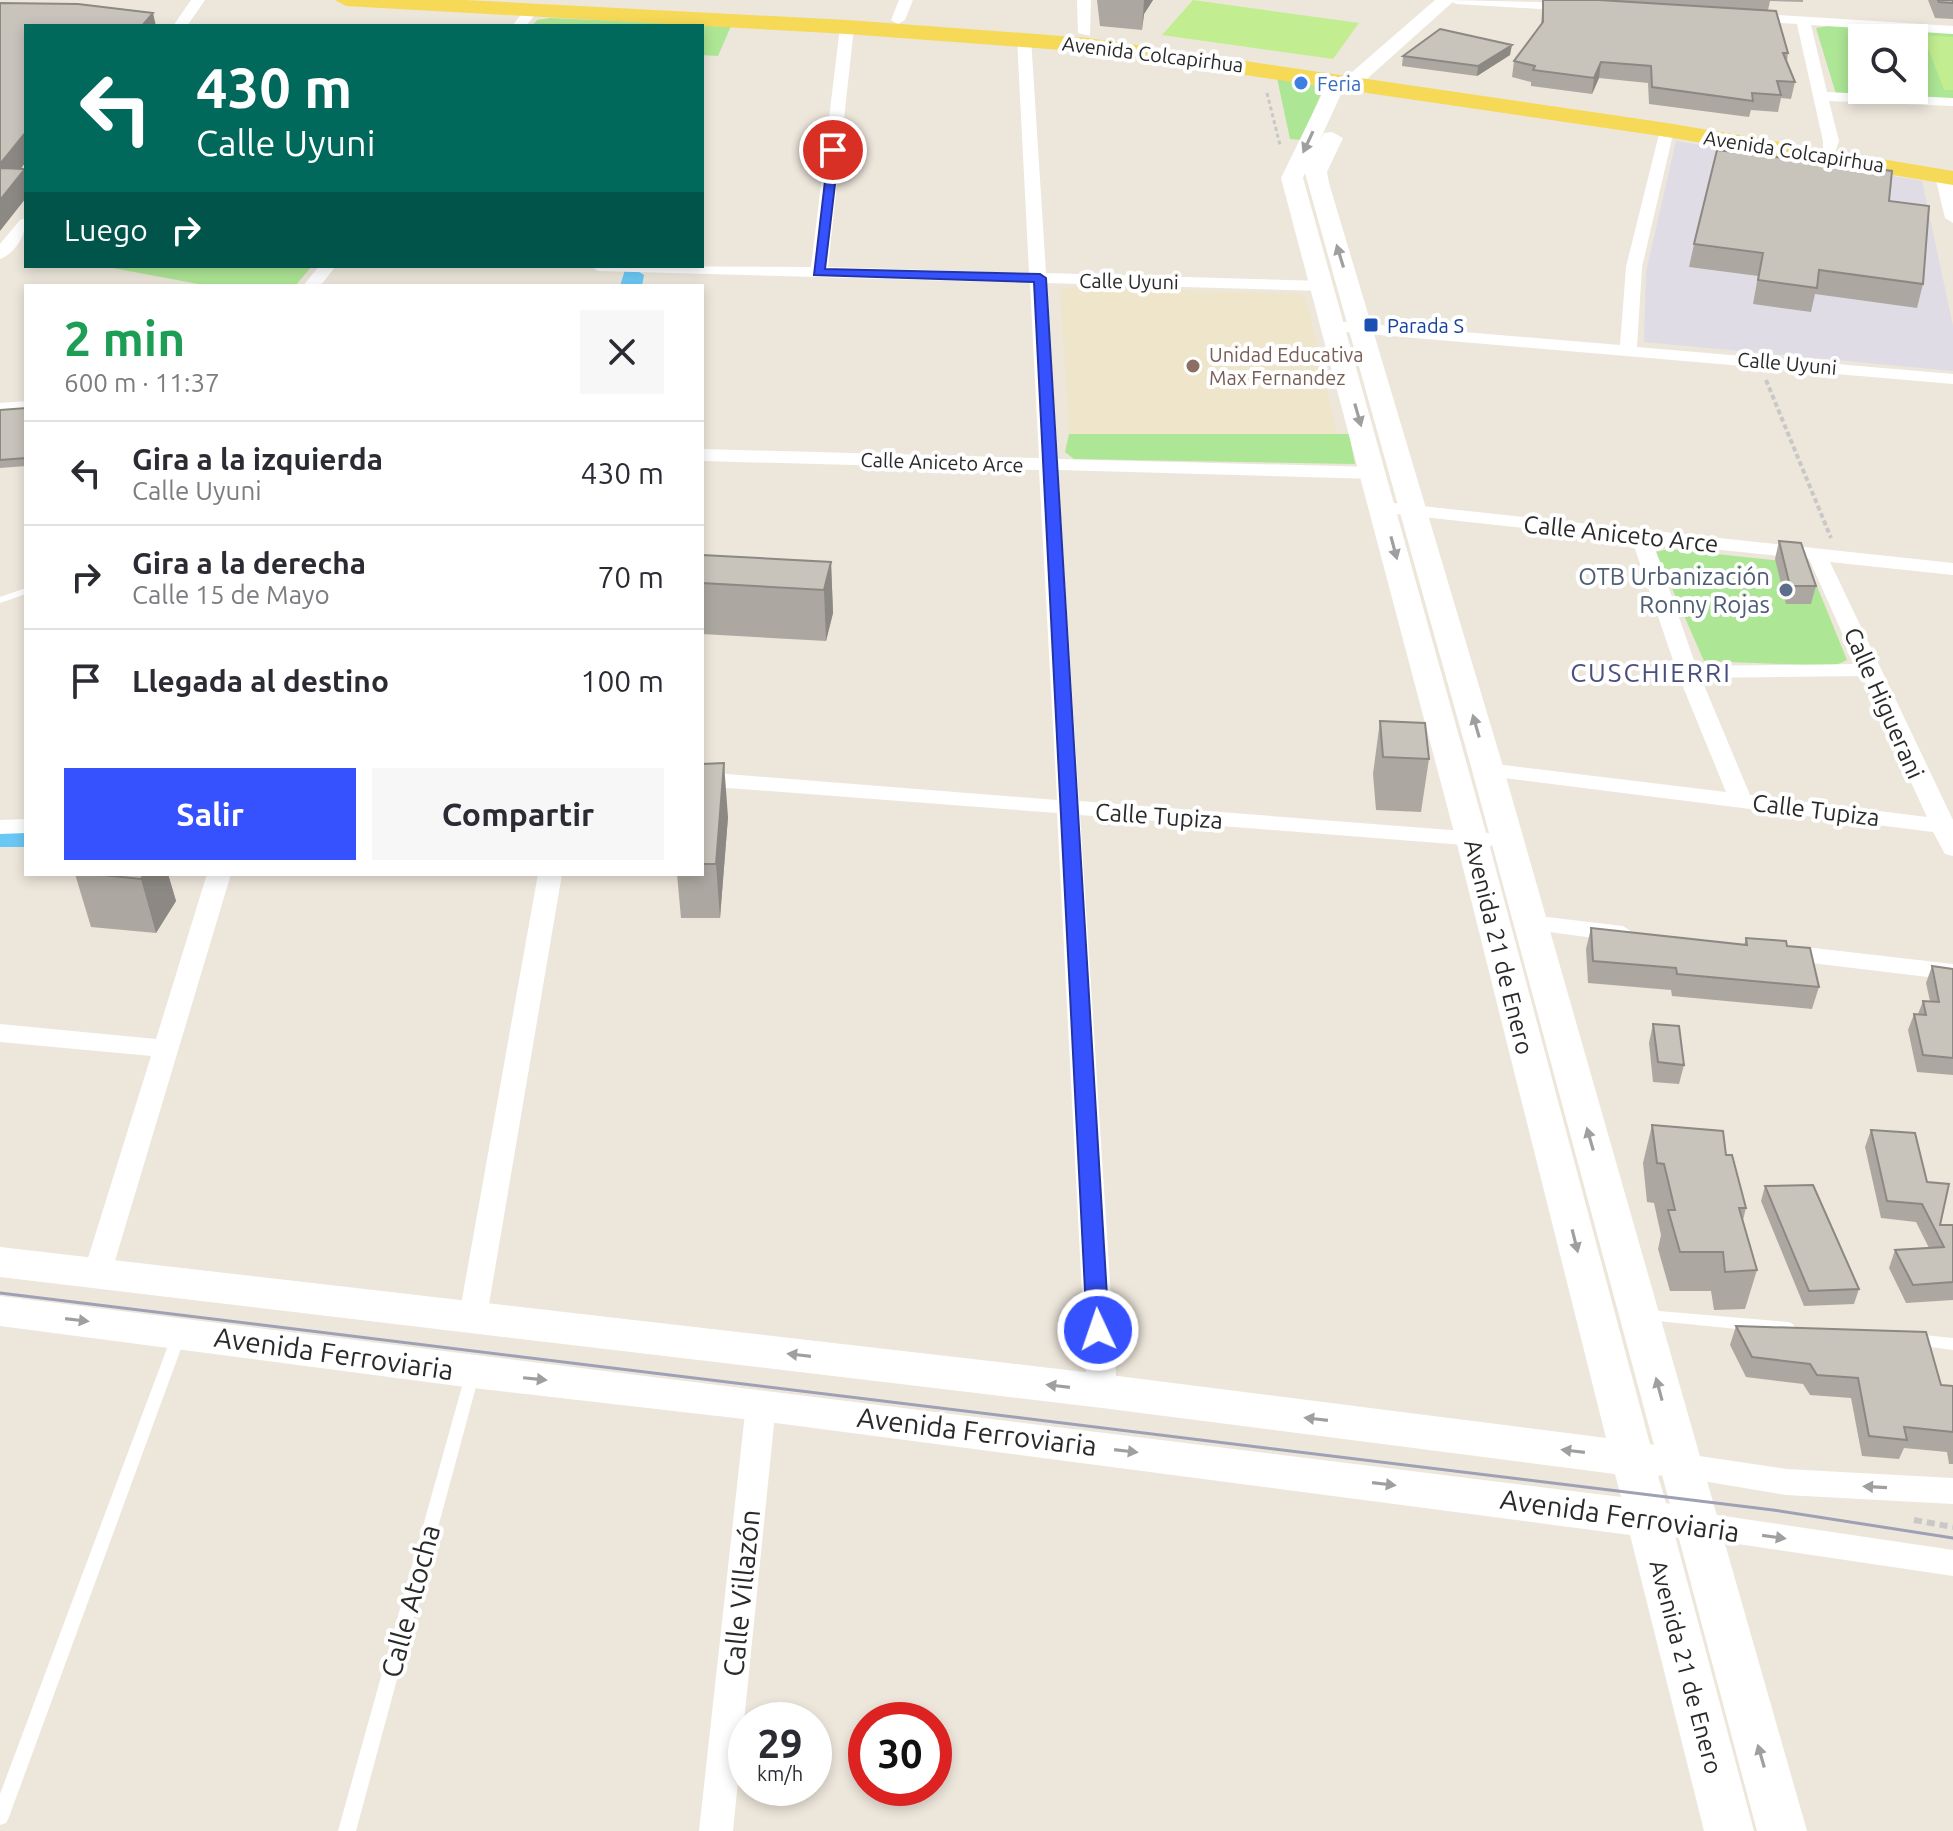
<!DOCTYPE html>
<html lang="es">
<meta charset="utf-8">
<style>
body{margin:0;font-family:Ubuntu,sans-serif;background:#f7f7f7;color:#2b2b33;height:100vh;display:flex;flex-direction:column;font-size:30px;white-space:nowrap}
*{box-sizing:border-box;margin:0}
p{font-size:26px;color:#7c7c81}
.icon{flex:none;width:44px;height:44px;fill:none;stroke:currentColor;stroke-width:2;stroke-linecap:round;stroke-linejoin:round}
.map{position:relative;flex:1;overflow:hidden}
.panel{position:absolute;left:24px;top:284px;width:680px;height:592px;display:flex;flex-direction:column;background:#fff;border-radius:0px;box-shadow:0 4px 12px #0003}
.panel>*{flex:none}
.top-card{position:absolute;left:24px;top:24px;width:680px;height:244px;border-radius:0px;box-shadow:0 4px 12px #0003;background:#00695c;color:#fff;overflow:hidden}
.fabs{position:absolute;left:1848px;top:24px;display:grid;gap:16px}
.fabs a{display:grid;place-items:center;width:80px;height:80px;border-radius:0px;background:#fff;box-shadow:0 4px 12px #0003;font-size:40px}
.speed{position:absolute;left:728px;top:1702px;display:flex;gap:16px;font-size:40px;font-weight:700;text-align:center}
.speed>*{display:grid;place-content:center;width:104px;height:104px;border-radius:50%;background:#fff;box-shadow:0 4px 12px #0003;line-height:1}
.speed small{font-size:20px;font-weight:400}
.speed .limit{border:12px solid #d22;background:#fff;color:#111}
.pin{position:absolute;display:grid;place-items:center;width:68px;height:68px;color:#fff;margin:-34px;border:4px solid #fff;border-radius:50%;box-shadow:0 2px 8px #0007}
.me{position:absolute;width:88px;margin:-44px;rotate:357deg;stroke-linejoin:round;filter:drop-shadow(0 0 6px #0008)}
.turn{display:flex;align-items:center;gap:28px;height:168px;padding:0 40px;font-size:36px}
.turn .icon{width:104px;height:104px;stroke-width:2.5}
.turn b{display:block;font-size:56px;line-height:68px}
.then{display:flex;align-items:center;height:76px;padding:0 40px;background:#0003;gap:16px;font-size:30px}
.round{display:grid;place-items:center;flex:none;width:84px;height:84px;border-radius:0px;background:#f7f7f7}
.headline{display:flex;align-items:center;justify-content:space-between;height:136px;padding:0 40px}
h1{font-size:48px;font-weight:700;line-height:60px;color:#1e9e55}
.cta{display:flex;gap:16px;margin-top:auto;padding:16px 40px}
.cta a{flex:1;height:92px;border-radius:0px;background:#3652ff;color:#fff;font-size:32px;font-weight:700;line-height:92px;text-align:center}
.cta a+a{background:#f7f7f7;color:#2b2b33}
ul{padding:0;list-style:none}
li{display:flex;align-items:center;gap:24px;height:104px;padding:0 40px;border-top:2px solid #e1e1e2}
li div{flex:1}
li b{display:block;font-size:30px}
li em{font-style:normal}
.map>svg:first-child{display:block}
</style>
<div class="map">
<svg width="1953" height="1831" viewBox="0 0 1953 1831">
<rect width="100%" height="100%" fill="#ede6db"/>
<path fill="#dfdce5" d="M1676,141L1922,181L1953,326V371L1644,342L1646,272Z"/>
<path fill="#efe5ca" d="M1069,287L1298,294L1306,298L1337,434H1069L1060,291Z"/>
<path fill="#ade695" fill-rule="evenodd" d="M550,18L731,26L718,56L702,55V26H532L537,20Z
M1829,26L1953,33V99L1836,94L1816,28ZM1862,38H1914V90H1862Z
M1277,78L1324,87L1301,140L1290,139Z
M102,266H312L295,286H209Z
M1069,434H1349L1355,464L1074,459L1065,452Z
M1668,549L1801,563L1810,569L1847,660L1834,666L1704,661L1656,552Z"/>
<path fill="#c2ee91" d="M1193,0L1359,23L1333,59L1162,35Z
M1923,35L1953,37V90H1944Z"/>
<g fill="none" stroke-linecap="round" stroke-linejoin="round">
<path fill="#6ac8f4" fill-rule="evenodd" d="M633,268L644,275L642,286H620L625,270Z
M0,827H26V847H0Z"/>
<path stroke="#c8c8c8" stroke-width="3" stroke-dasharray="4 3" stroke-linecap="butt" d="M1267,93L1280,145"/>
<path stroke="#c8c8c8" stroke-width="4" stroke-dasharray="5 3" stroke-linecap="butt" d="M1766,380L1831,538"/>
<path stroke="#c8c8c8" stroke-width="6" stroke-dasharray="8 5" stroke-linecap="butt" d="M1914,1520L1953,1527"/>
<path fill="#fff" fill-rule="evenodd" d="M26,588V594L0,603V597Z
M1647,1310L1788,1322L1793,1324L1795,1328L1793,1332L1788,1334L1647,1320L1642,1319L1640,1315L1642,1311Z
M179,1329L184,1331L186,1335L9,1817L6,1823L0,1825V1794L172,1335L174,1331Z
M1913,1334L1953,1338V1350L1908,1344L1906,1340L1908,1336Z
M473,1366L478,1368L480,1372L356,1831H338L466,1372L468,1368Z"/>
<path fill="#fff" fill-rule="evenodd" d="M191,0H205L187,26H173Z
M899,0H913L905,20L898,24L891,20Z
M1077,0H1091L1090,36L1078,33Z
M1449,0L1573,3L1580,7L1573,11L1456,4Z
M527,7L539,10L526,26H512Z
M1746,13L1953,26V34L1811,25L1827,92L1953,98V106L1829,101L1839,141L1833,158H1823V141L1797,24L1741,20L1739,17Z
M847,23L854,27L828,267L1029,273L1017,38L1024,34L1031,38L1046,273L1323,281L1331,286L1323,291L1046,283L1058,459L1374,467L1383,473L1374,479L1058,470L1079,801L1489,833L1501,840L1489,847L1080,815L1117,1391L1112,1399L1102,1403L1092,1399L1087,1391L1057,813L702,786V772L1057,800L1039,470L702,461V449L1039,458L1030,283L598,271L590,266L811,267L840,27Z
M1667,126L1674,130L1642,267L1637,347L1953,374V384L1333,331L1324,326L1333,321L1620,345L1626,267L1660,130Z
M1943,171L1948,173L1953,185V223L1945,218L1935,176Z
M26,218C26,235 16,253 0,259V244L20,220Z
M319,266H336L320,286H303Z
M26,401V411L0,413V403Z
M1384,502L1953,563V575L1830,562L1953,820V856L1945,854L1933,832L1480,775L1477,770L1488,763L1726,792L1677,672L1632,540L1377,512L1374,508ZM1653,543L1809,559L1856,664L1696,666ZM1862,676L1927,817L1750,795L1701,678Z
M26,819V833L0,834V820Z
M207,874H231L111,1274L107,1282L97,1285L87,1282L83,1274L151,1056L0,1042V1024L156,1039Z
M538,874H562L487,1316L483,1324L473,1327L463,1324L459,1316Z
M1530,915L1623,926L1635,934L1623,942L1521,928L1518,923Z
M1779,944L1953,964V980L1770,958L1767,952L1770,946Z
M761,1392L771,1396L776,1404L733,1831H699L746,1404L751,1396Z
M1679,1453L1786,1469L1953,1478V1504L1786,1495L1679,1477L1668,1474L1664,1465L1668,1456Z
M1697,1512L1953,1550V1576L1697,1538L1686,1534L1681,1525L1686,1516Z"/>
<path fill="#fff" fill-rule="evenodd" d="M1435,0H1455L1358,87L1342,92L1319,142L1324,133L1332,132L1343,138L1327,172L1329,183L1504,770L1807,1831H1757L1678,1535L1675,1536L1754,1831H1704L1630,1535L761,1421L473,1388L0,1326V1296L1621,1497L1615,1474L1102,1408L0,1277V1247L1102,1374L1606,1438L1456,840L1281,178L1327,84L1344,79ZM1305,173L1472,770L1654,1445L1650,1444L1488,840L1303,178ZM1662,1475L1670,1504L1666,1503L1658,1476Z"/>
<path fill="#f6d957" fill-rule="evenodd" d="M335,0H465L847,20L1088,38L1667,123L1953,171V185L1667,137L1088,52L847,34L346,6Z"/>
<path stroke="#9ea0b5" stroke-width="3" d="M0,1293L1773,1510L1953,1538"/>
</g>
<path fill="#aca8a1" d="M1097,0H1153L1144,14L1142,30L1100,26Z
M1543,0H1803V2L1770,1L1768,10L1788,53L1787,61L1795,82L1791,99L1781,98L1778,112L1751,110L1749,117L1649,104L1648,83L1599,78L1592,94L1531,86V82L1512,77L1514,61L1541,24Z
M1928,0H1953V19L1935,18Z
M1510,55L1477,76L1402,66L1403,56Z
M1889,201L1923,284L1917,308L1815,294L1811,312L1753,304L1758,276L1689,267L1694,244Z
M26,408V466L0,468V410Z
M1779,541L1816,586L1811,604H1786L1775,559Z
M702,555L831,562L833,613L826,641L702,634Z
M1380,721L1429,759L1421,812L1376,810L1373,774Z
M702,764L728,817L720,918H681L677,874H702Z
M75,874H168L176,901L156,933L91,927Z
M1591,928L1744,945L1746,938L1787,946L1819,987L1812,1009L1672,996L1671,990L1588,983L1586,949Z
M1932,966L1953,969V1075L1917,1072L1908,1030L1914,1014H1918L1923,1001H1930L1926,983Z
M1653,1024L1684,1065L1679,1084L1653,1082L1649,1043Z
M1652,1125L1726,1155L1746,1208L1743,1220L1757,1270L1745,1309L1714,1310L1711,1291H1670L1658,1249L1661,1235L1654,1203L1647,1202L1643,1163Z
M1871,1130L1927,1182L1940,1225H1953V1300L1906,1303L1889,1268L1895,1250L1929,1248L1916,1222L1881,1218L1865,1147Z
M1765,1186L1859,1289L1854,1304L1804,1306L1761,1201Z
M1736,1326L1941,1385L1953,1386V1464H1949L1947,1452L1904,1448L1899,1459L1862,1456L1851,1398L1810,1395L1803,1384L1746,1377L1730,1345Z"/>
<path fill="#8c8883" d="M1144,0H1153L1144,14L1142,30Z
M153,13L156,26H142Z
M1512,45L1510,55L1477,76L1478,66Z
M1601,62L1599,78L1592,94L1594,78Z
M26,132V162L3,191L0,181V164Z
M25,169L26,174V198L0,231V200Z
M831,562L833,613L826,641L824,590Z
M724,763L728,817L720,918L716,864Z
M144,874H168L176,901L156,933L141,879Z"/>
<path fill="#c8c3bb" stroke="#8c8883" stroke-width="2" d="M1543,0H1599L1776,11L1788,53H1783L1795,82L1777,81L1781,95L1752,93L1753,101L1652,87L1651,66L1601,62L1594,78L1533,70L1535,66L1514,61L1543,22Z
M1938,0H1953V3L1939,2Z
M0,3L78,4L153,13L142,26H26V132L0,164Z
M1440,29L1512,45L1478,66L1403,56Z
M1717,150L1892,171L1889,201L1929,206L1923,284L1819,270L1817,288L1758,280L1763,253L1694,244Z
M0,168L25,169L0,200Z
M26,408V458L0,460V410Z
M1779,541L1801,543L1816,586H1790Z
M702,555L831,562L824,590L702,583Z
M1380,721L1425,723L1429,759L1383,757Z
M724,763L716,864H702V764Z
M93,874H144L141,879Z
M1591,928L1747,945L1746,938L1786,941L1787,946L1810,948L1819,987L1677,974L1676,968L1593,961Z
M1932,966L1953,969V1058L1923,1055L1914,1014L1926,1015L1923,1001L1939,1002Z
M1653,1024L1679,1026L1684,1065L1658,1062Z
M1652,1125L1723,1131L1726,1155H1732L1746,1208H1739L1757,1270L1725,1272L1723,1252H1680L1668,1210H1675L1664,1164L1657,1163Z
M1871,1130L1915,1133L1927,1182L1949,1184L1940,1225H1953V1282L1913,1285L1895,1250L1944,1247L1922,1204L1887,1201Z
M1813,1185L1859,1289L1809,1291L1765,1186Z
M1736,1326L1926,1332L1941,1385L1953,1386V1432L1904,1427L1907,1440L1869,1436L1858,1378L1817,1375L1810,1364L1752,1357Z"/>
<defs><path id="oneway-solid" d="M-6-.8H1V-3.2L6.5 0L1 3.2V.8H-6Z" transform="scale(2)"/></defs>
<g fill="#9f9f9f">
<use href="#oneway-solid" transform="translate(1308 142) rotate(115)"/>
<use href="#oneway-solid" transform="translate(1340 256) rotate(-107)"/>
<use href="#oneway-solid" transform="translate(1358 415) rotate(74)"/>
<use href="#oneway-solid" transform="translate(1394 548) rotate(75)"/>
<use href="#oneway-solid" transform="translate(1476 726) rotate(-106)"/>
<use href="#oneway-solid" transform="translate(1590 1139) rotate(-106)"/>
<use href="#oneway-solid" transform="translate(1575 1241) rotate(76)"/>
<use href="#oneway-solid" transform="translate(77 1320) rotate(7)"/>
<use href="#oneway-solid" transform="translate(799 1355) rotate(-173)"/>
<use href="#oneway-solid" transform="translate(535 1379) rotate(6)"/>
<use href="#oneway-solid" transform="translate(1058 1386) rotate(-173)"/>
<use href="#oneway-solid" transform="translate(1659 1389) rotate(-105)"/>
<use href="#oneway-solid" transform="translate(1316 1419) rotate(-173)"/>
<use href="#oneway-solid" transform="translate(1126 1451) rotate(7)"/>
<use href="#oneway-solid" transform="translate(1573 1451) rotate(-173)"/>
<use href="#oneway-solid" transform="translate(1384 1484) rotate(7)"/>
<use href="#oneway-solid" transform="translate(1875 1487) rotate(-177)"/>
<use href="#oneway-solid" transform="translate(1774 1537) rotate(8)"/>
<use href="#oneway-solid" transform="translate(1761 1756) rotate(-106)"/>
</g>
<path fill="#3652ff" stroke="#2335a6" stroke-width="2" d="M829,147L839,150L825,269L1040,274L1046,278L1109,1330L1098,1338L1087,1330L1034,282L814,275Z"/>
<circle fill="#3f7fe0" stroke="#fff" stroke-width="3" cx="1301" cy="83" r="8"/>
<rect fill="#1a4fb4" stroke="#fff" stroke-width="3" x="1363" y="317" width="16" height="16" rx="4"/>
<circle fill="#8d6e63" stroke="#fff" stroke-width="3" cx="1193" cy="366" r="8"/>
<circle fill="#5c6f8a" stroke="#fff" stroke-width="3" cx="1786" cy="590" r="8"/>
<g text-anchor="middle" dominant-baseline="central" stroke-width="8" stroke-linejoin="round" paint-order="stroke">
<g font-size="20" fill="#2a2a2a" stroke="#fff">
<text transform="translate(1153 54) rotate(7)">Avenida Colcapirhua</text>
<text transform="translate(1794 151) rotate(9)">Avenida Colcapirhua</text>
<text transform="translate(1129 281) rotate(1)">Calle Uyuni</text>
<text transform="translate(1787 363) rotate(5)">Calle Uyuni</text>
<text transform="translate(942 462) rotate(2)">Calle Aniceto Arce</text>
</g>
<g font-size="20" fill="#366cbe" stroke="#fff" text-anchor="start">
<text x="1317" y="83">Feria</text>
</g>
<g font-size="20" fill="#164399" stroke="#fff" text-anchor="start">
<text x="1387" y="325">Parada S</text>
</g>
<g font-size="20" fill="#785e54" stroke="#fff" text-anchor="start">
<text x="1209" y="354">Unidad Educativa<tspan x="1209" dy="23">Max Fernandez</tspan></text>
</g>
<g font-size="24" fill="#2a2a2a" stroke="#fff">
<text transform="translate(1621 534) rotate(6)">Calle Aniceto Arce</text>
<text transform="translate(1884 703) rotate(66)">Calle Higuerani</text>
<text transform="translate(1816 810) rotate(7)">Calle Tupiza</text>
<text transform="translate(1159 816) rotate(4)">Calle Tupiza</text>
<text transform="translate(1499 947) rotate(76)">Avenida 21 de Enero</text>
<text transform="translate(1686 1667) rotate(75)">Avenida 21 de Enero</text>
</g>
<g font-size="24" fill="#4e5e75" stroke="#fff" text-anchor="end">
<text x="1770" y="576">OTB Urbanización<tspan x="1770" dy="28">Ronny Rojas</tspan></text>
</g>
<g font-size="26" letter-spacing="2" fill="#484f7d" stroke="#fff">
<text x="1651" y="672">CUSCHIERRI</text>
</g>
<g font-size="28" fill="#2a2a2a" stroke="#fff">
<text transform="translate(334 1353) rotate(8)">Avenida Ferroviaria</text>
<text transform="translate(977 1431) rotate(7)">Avenida Ferroviaria</text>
<text transform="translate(1620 1515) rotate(8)">Avenida Ferroviaria</text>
<text transform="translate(741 1593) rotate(-84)">Calle Villazón</text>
<text transform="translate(410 1601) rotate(-75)">Calle Atocha</text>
</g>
</g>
</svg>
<div class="fabs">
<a><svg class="icon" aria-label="search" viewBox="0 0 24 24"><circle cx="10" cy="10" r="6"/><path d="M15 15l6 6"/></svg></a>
</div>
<div class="speed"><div>29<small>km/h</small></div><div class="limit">30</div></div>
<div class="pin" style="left:833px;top:150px;background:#d93025"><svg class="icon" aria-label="arrive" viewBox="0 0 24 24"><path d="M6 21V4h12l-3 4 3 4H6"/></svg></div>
<svg class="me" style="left:1098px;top:1330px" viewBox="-20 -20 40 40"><circle r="17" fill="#3652ff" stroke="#fff" stroke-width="3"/><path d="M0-11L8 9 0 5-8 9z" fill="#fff"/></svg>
<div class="top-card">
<div class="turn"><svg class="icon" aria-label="left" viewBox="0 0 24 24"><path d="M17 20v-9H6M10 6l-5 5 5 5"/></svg><div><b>430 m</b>Calle Uyuni</div></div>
<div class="then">Luego<svg class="icon" aria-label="right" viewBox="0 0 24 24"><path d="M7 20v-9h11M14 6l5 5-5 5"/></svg></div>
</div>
<section class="panel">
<div class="headline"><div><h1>2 min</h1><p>600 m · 11:37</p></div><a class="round"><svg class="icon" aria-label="close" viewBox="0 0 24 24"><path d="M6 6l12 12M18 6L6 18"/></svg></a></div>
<ul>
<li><svg class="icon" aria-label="left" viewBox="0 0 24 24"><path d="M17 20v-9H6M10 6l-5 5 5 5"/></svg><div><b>Gira a la izquierda</b><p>Calle Uyuni</p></div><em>430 m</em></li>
<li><svg class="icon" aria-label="right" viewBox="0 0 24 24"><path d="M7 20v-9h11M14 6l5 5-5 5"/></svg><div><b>Gira a la derecha</b><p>Calle 15 de Mayo</p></div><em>70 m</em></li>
<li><svg class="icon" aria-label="arrive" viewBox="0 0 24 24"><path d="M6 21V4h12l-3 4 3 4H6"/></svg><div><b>Llegada al destino</b></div><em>100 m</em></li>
</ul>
<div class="cta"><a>Salir</a><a>Compartir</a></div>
</section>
</div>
